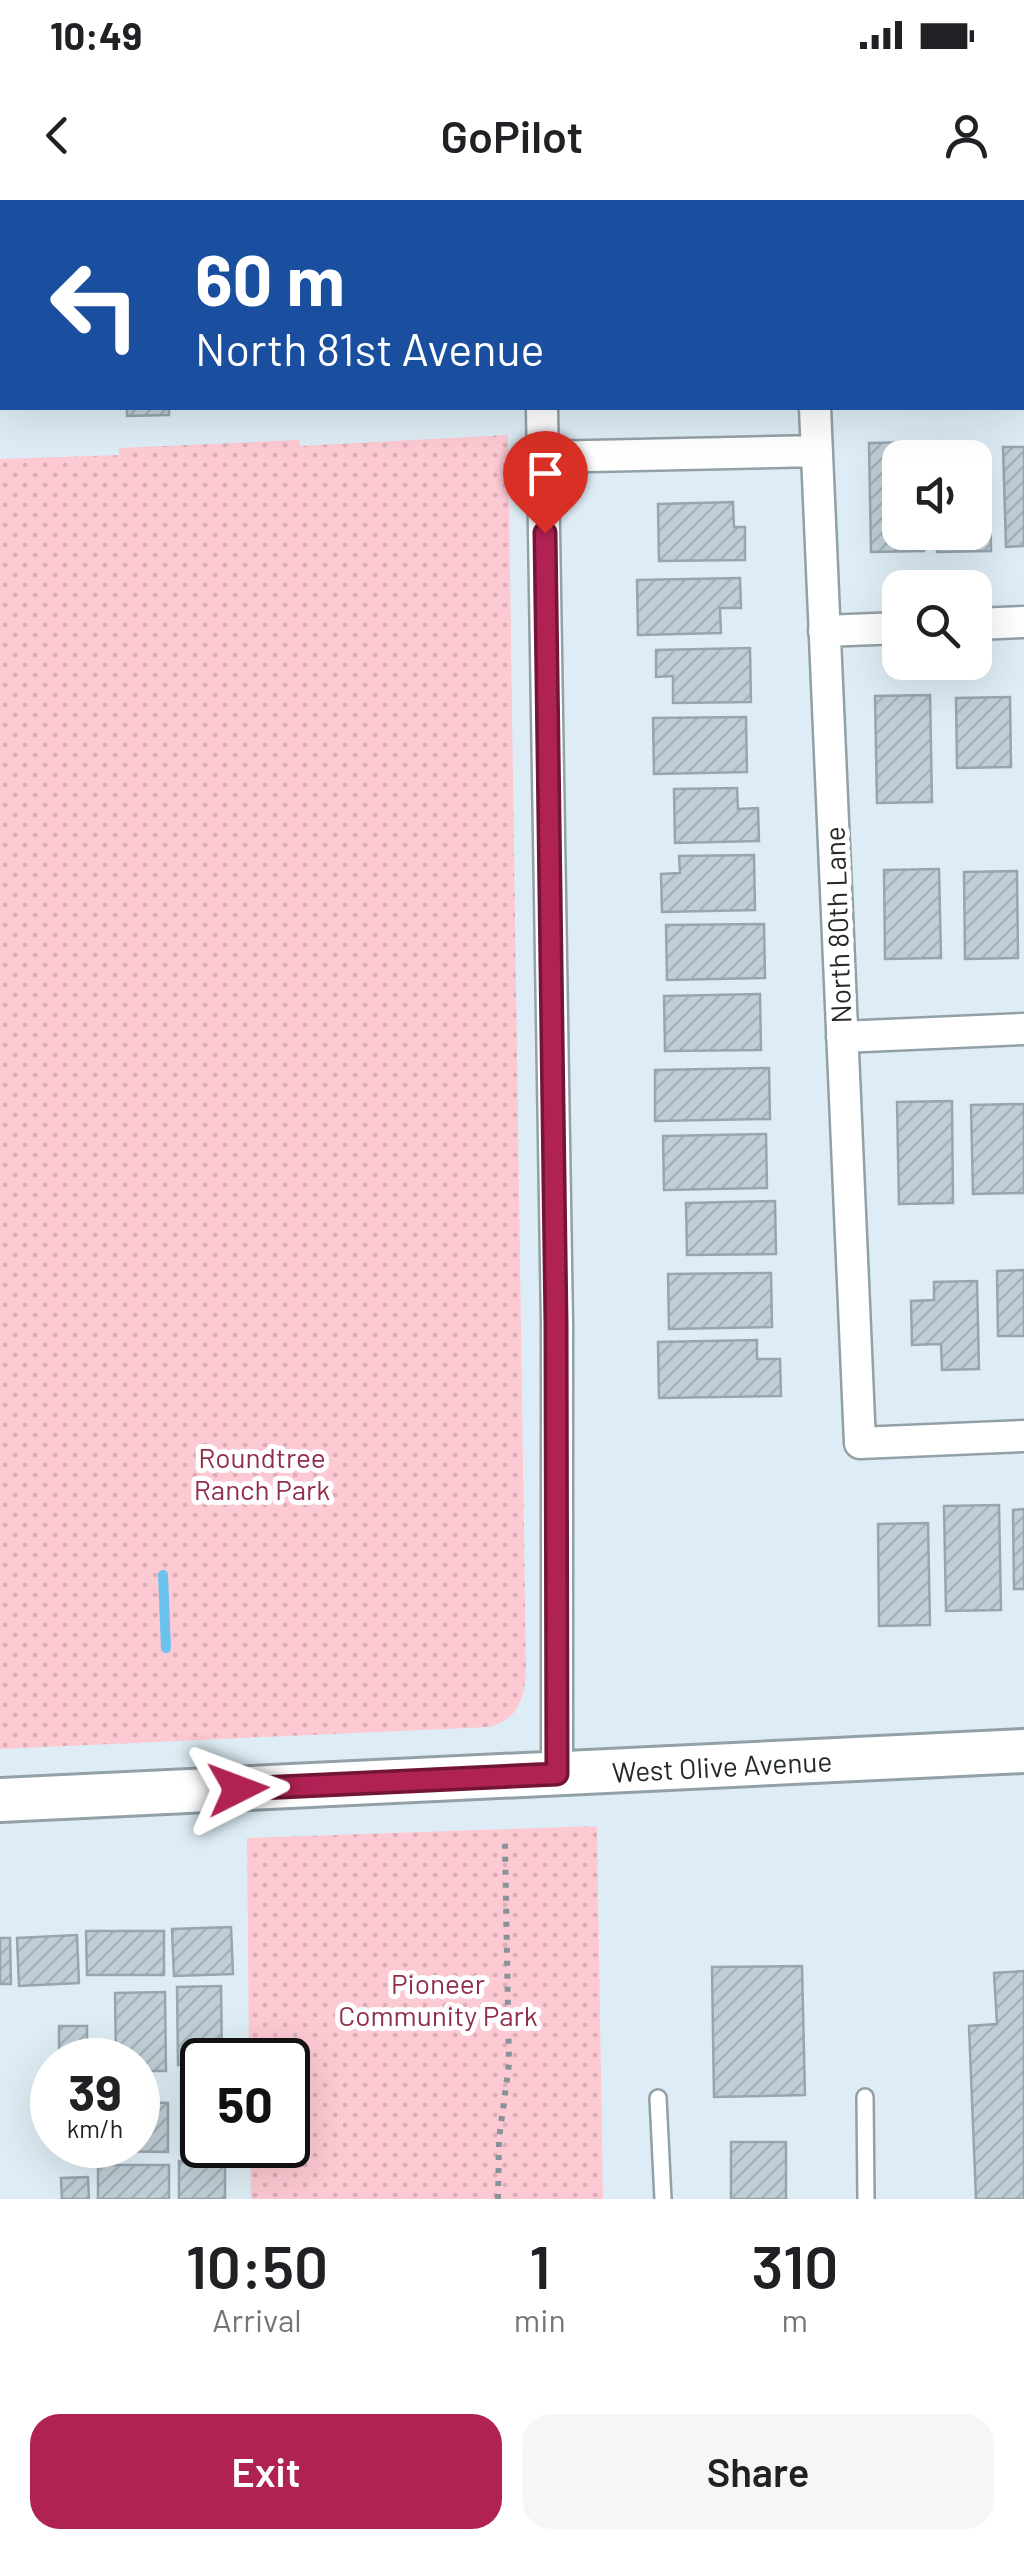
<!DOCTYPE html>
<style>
body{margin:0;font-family:Barlow,sans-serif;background:#f6f6f6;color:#202124;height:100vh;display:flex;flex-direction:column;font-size:38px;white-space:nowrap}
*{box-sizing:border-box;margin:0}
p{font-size:32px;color:#757577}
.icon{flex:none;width:55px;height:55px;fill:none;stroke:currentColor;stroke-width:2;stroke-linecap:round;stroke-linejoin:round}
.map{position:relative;height:1999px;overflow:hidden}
.panel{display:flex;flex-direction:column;background:#fff;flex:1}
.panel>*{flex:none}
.top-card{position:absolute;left:0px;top:0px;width:1025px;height:210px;box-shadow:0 10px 40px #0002;background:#1a4fa0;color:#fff;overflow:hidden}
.fabs{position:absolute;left:882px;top:240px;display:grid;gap:20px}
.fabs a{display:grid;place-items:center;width:110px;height:110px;border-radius:20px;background:#fff;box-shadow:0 10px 40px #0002;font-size:50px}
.speed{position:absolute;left:30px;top:1838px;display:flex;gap:20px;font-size:50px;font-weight:700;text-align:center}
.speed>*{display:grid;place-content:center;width:130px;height:130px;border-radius:50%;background:#fff;box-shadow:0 10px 40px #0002;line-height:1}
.speed small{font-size:25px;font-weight:400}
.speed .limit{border:5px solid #111;border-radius:15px;background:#fff;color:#111}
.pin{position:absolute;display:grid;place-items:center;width:85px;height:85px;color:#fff;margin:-102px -42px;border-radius:50% 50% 50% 0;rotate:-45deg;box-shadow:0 0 10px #0007}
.pin .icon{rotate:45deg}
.me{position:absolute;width:110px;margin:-55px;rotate:87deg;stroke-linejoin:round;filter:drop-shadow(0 0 8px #0008)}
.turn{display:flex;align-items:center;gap:35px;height:210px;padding:0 30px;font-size:45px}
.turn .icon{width:130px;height:130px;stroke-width:2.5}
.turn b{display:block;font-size:70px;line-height:85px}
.eta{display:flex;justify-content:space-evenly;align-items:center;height:170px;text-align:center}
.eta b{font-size:60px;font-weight:600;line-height:70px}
.action{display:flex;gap:20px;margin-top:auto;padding:20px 30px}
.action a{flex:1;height:115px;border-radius:30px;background:#b02154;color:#fff;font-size:40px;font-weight:600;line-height:115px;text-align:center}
.action a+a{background:#f6f6f6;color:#202124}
.status{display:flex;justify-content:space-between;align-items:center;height:70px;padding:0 50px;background:#fff;direction:ltr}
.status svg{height:28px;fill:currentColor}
header{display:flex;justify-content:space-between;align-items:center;height:130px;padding:0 30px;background:#fff;font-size:45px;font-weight:600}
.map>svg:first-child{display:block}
</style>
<div class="status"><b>10:49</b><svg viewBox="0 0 49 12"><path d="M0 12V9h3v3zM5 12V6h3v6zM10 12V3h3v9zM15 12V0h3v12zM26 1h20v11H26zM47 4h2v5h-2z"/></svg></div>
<header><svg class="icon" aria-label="back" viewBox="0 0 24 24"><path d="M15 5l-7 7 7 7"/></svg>GoPilot<svg class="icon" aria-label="person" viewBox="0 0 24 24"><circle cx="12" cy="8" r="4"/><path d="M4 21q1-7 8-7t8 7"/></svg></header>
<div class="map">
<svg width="1024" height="1999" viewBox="0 0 1024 1999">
<defs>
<pattern id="green-dots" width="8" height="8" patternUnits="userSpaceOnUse" patternTransform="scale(2.5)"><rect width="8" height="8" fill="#fdc9d3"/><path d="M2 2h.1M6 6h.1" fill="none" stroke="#d9adb5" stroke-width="1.8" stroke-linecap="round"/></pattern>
<pattern id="building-hatch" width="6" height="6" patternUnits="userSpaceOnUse" patternTransform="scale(2.5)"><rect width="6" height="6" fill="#c0cfd7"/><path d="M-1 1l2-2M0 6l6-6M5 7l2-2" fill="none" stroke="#a5b2b9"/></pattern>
</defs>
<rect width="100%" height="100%" fill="#deedf5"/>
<path fill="url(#green-dots)" d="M508,235L526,1474C523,1502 518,1518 490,1527L0,1549V259L119,255V248L299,240L300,246Z
M597,1626L603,1999H251L250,1945H288V1860H249L247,1638Z"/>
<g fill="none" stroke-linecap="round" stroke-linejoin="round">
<path stroke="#6ac2ed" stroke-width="10" d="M163,1375L166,1448"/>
</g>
<path fill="url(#building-hatch)" stroke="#97a5ad" stroke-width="2.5" d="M127,208H169V215L127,216Z
M922,242V258H900V332H923L924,351L871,352L869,243Z
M1003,247H1024V346L1006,347Z
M990,274L991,351L937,352V332H975V275Z
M733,302L734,327H745V360L659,361L658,304Z
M740,378L741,408H720L721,433L638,435L637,380Z
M750,448L751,502L673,503V476L656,477V450Z
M930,495L932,602L877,603L875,496Z
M1010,497L1011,567L957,568L956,498Z
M746,517L747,572L654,574L653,518Z
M737,588L738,609L758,608L759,641L675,643L674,589Z
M754,655L755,710L662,712L661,674L680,673L679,656Z
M939,669L941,758L885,759L884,670Z
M1017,671L1018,758L965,759L964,672Z
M764,724L765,778L667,780L666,725Z
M760,794L761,850L665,851L664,796Z
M769,868L770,919L655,921V870Z
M952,901L953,1003L899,1004L897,902Z
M1024,904V993L973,994L971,905Z
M766,934L767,988L664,990L663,936Z
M775,1001L776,1054L687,1055L686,1003Z
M1024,1070V1136H998L997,1071Z
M771,1073L772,1127L669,1129L668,1074Z
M977,1081L979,1169L942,1170L941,1144L912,1145L911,1101L934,1100V1082Z
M757,1140V1159H780L781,1196L659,1198L658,1142Z
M999,1305L1001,1410L946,1411L944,1306Z
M1024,1309V1389H1014L1013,1310Z
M928,1323L930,1425L879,1426L878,1324Z
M231,1727L233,1774L174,1776L172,1729Z
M86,1731H164V1775H87Z
M77,1735L79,1783L19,1786L17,1738Z
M0,1738H10L11,1784H0Z
M802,1766L805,1895L714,1897L712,1767Z
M1024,1771V1999H976L969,1826L997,1824L994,1773Z
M221,1786L222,1860L178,1865L177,1787Z
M165,1792L166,1871H138V1860H116L115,1793Z
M59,1826H87V1860H59Z
M181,1874H202V1945H225V1953L181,1952Z
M138,1902L168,1903V1952L97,1951V1945H138Z
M731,1942H786V1999H731Z
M179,1961H225V1999H179Z
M98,1965H169V1999H98Z
M88,1977L89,1999H62L61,1978Z"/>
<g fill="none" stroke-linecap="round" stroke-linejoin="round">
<g stroke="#92a0a8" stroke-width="20">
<path id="service" d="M865,1897L866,1999
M658,1898L663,1999"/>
</g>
<g stroke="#92a0a8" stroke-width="35">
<path id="minor" d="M536,0V2
M1022,6L1024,5
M0,50H2
M542,208L557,1124V1574
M815,208L860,1243L1024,1236
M544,257L817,251
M975,424L1024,422
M824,431L900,428
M842,837L1024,829"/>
</g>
<g stroke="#92a0a8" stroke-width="48">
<path id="secondary" d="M0,1600L1024,1551"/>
</g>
<path stroke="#889399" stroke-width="6" stroke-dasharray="5 8" stroke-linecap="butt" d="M498,1999L499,1939L509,1864L505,1644"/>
<use href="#service" stroke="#fff" stroke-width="15"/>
<use href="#minor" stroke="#fff" stroke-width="30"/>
<use href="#secondary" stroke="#fff" stroke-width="42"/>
</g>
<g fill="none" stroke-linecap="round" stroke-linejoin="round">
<g stroke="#721537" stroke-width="25">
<path id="route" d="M238,1589L557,1574L556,1124L545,333"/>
</g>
<use href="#route" stroke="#b02154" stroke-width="18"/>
</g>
<g text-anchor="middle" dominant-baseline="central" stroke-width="10" stroke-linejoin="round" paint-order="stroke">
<g font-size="28" fill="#24292c" stroke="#fff">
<text transform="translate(837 725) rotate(-92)">North 80th Lane</text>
<text transform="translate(722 1566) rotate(-3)">West Olive Avenue</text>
</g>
<g font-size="28" fill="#912e4b" stroke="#fff">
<text x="262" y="1257">Roundtree<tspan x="262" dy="32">Ranch Park</tspan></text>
<text x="438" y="1783">Pioneer<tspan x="438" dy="32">Community Park</tspan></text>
</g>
</g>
</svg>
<div class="fabs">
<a><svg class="icon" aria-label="sound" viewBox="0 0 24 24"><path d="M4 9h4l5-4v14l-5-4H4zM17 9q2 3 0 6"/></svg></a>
<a><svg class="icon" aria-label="search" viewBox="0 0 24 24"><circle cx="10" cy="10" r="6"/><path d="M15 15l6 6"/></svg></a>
</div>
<div class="speed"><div>39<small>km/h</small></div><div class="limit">50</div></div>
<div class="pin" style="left:545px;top:333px;background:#d93025"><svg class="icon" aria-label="arrive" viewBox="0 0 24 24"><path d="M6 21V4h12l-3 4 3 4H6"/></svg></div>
<svg class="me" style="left:238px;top:1589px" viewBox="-20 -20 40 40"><path d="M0-17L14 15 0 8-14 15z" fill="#b02154" stroke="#fff" stroke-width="4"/></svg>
<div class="top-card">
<div class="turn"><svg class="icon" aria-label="left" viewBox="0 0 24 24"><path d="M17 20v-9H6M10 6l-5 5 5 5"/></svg><div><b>60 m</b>North 81st Avenue</div></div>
</div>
</div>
<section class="panel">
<div class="eta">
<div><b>10:50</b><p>Arrival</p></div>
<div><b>1</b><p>min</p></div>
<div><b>310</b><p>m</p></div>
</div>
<div class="action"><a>Exit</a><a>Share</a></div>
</section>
